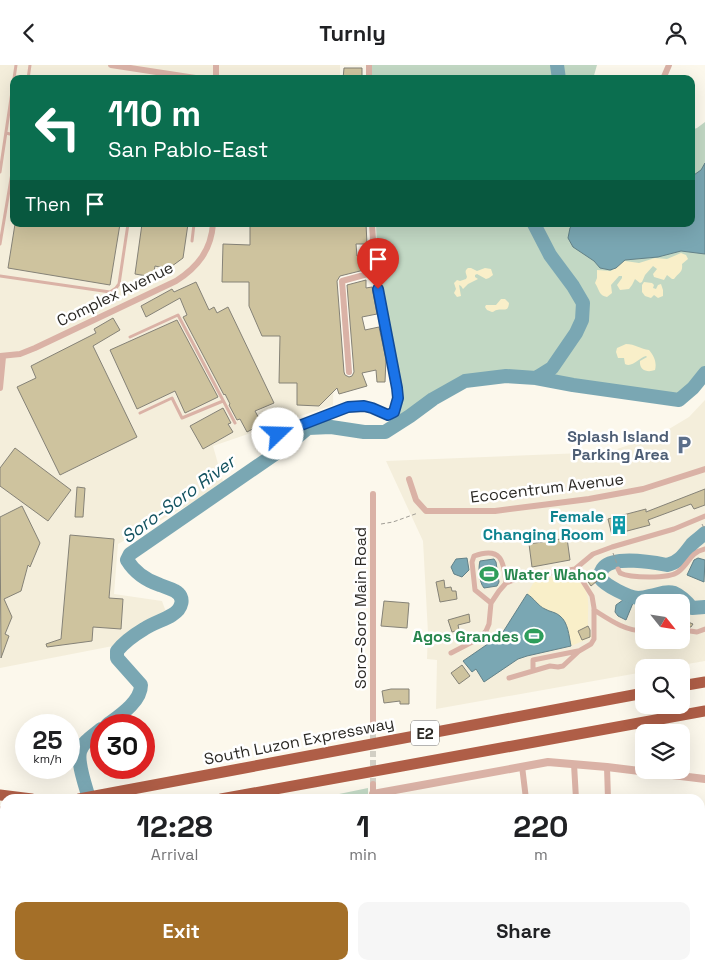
<!DOCTYPE html>
<style>
body{margin:0;font-family:"Space Grotesk",sans-serif;background:#f6f6f6;color:#202124;height:100vh;display:flex;flex-direction:column;font-size:19px;white-space:nowrap}
*{box-sizing:border-box;margin:0}
p{font-size:16px;color:#757577}
.icon{flex:none;width:28px;height:28px;fill:none;stroke:currentColor;stroke-width:2;stroke-linecap:round;stroke-linejoin:round}
.map{position:relative;flex:1;overflow:hidden}
.side{position:absolute;left:0px;top:729px;width:705px;height:176px;display:flex;flex-direction:column;background:#fff;border-radius:15px 15px 0 0;box-shadow:0 5px 20px #0002}
.side>*{flex:none}
.banner{position:absolute;left:10px;top:10px;width:685px;height:152px;border-radius:10px;box-shadow:0 5px 20px #0002;background:#0b6e4f;color:#fff;overflow:hidden}
.needle{width:32px;rotate:120deg}
.tools{position:absolute;left:635px;top:529px;display:grid;gap:10px}
.tools a{display:grid;place-items:center;width:55px;height:55px;border-radius:10px;background:#fff;box-shadow:0 5px 20px #0002;font-size:25px}
.speed{position:absolute;left:15px;top:649px;display:flex;gap:10px;font-size:25px;font-weight:700;text-align:center}
.speed>*{display:grid;place-content:center;width:65px;height:65px;border-radius:50%;background:#fff;box-shadow:0 5px 20px #0002;line-height:1}
.speed small{font-size:12px;font-weight:400}
.speed .limit{border:8px solid #d22;background:#fff;color:#111}
.pin{position:absolute;display:grid;place-items:center;width:42px;height:42px;color:#fff;margin:-51px -21px;border-radius:50% 50% 50% 0;rotate:-45deg;box-shadow:0 0 5px #0007}
.pin .icon{rotate:45deg}
.me{position:absolute;width:55px;margin:-28px;rotate:69deg;stroke-linejoin:round;filter:drop-shadow(0 0 4px #0008)}
.turn{display:flex;align-items:center;gap:18px;height:105px;padding:0 15px;font-size:22px}
.turn .icon{width:65px;height:65px;stroke-width:2.5}
.turn b{display:block;font-size:35px;line-height:42px}
.then{display:flex;align-items:center;height:48px;padding:0 15px;background:#0003;gap:10px;font-size:19px}
.eta{display:flex;justify-content:space-evenly;align-items:center;height:85px;text-align:center}
.eta b{font-size:30px;font-weight:800;line-height:35px}
.primary-button{display:flex;gap:10px;margin-top:auto;padding:10px 15px}
.primary-button a{flex:1;height:58px;border-radius:10px;background:#a46f28;color:#fff;font-size:20px;font-weight:800;line-height:58px;text-align:center}
.primary-button a+a{background:#f6f6f6;color:#202124}
header{display:flex;justify-content:space-between;align-items:center;height:65px;padding:0 15px;background:#fff;font-size:22px;font-weight:800}
.map>svg:first-child{display:block}
</style>
<header><svg class="icon" aria-label="back" viewBox="0 0 24 24"><path d="M15 5l-7 7 7 7"/></svg>Turnly<svg class="icon" aria-label="person" viewBox="0 0 24 24"><circle cx="12" cy="8" r="4"/><path d="M4 21q1-7 8-7t8 7"/></svg></header>
<div class="map">
<svg width="705" height="904" viewBox="0 0 705 904">
<rect width="100%" height="100%" fill="#fcf8ec"/>
<path fill="#f4eedb" fill-rule="evenodd" d="M0,0H340V14H14V159H337L333,340L213,381L224,420L118,479L114,529L162,536L166,547L113,581L0,603Z
M705,335V596L670,602H644V607L436,644L437,595L427,594L428,568L423,476L386,396L608,387L659,370L689,352ZM644,538H681V575H644Z
M5,800V900H35V904H0V801Z"/>
<path fill="#fee9e7" d="M35,900H103L104,904H67L66,900L45,904H35Z
M373,900H410V904H373Z"/>
<path fill="#c2d8c4" d="M372,0H597L593,14H371Z
M705,57V308C698,319 690,328 679,335L573,320L536,313L506,311L465,316L434,334L410,351L385,367L396,347L402,330L378,206L376,159H691V65L697,63Z
M368,723V734H315Z
M120,900H245V904H121Z
M275,900H305L303,904H278Z"/>
<path fill="#f9efc9" d="M681,188L686,190L688,194L682,199C683,208 679,207 674,214H672L667,210L664,215L654,212L653,209L657,204L653,201L645,210L642,217L640,218L635,214L632,220L629,224L620,225L617,220L622,213V211H619L611,220L612,228L607,232C599,231 599,224 595,218L597,213V205L611,206L621,198L625,196L639,198L655,193L667,194Z
M468,203H471L477,206L485,203L491,204L493,210L489,213L486,214L477,209L475,210V212L478,214L468,219L463,224L461,221L459,220L461,231L457,232L454,228L456,224L454,218L457,215L460,216L466,214L467,212C466,208 464,206 468,203Z
M644,217L652,218L654,220L653,223L656,224L658,220L661,219L663,225V231L658,233L654,230L651,233L645,231L642,227V220Z
M501,234H505L509,238C508,248 504,243 497,245C495,245 494,247 492,247L487,245L485,242L486,240H496Z
M626,279C635,279 641,284 649,285C654,291 657,297 655,305C647,308 639,305 640,296L647,292L646,291C639,293 632,303 625,299L624,293H618L616,287L617,283Z
M566,508C571,510 575,513 580,517C592,529 587,544 588,560C588,564 591,568 592,572L571,581C569,571 568,557 560,551C556,547 550,547 545,544C538,541 534,533 527,529L534,517Z"/>
<path fill="#7aa7b3" stroke="#628188" d="M705,98V189L681,186L658,192L625,195L616,203L610,205L600,203L594,196L573,182L568,173L570,163L573,159H645L649,160L656,159H691V112L701,105Z
M467,493L469,505L462,512L454,509L451,502L456,494Z
M698,493L705,495L704,517L687,510L694,495Z
M494,494L496,497L499,517L497,521L484,523C479,517 478,503 480,496Z
M527,529C534,533 538,541 545,544C550,547 556,547 560,551C568,557 569,571 571,581L527,591L518,594L484,617L476,604L472,607L463,596L495,574L503,567Z
M623,535L633,538L626,555L618,551L615,547L616,540Z"/>
<g fill="none" stroke-linecap="round" stroke-linejoin="round">
<path stroke="#7aa7b3" stroke-width="14" d="M557,0L559,14
M534,159L550,190L573,221L583,238L582,255L576,268L552,303L536,313
M705,468C701,472 696,475 692,479C685,488 679,498 667,500C652,497 615,491 604,502C601,505 600,509 600,513C606,521 628,532 638,533C642,533 647,532 650,531C658,530 665,525 674,528C681,531 687,537 692,543L705,542
M107,660C119,651 141,637 141,620L117,593V586C125,576 134,570 144,564C153,558 164,555 172,550C182,544 186,532 175,526C170,523 165,522 160,520C145,515 135,508 127,495L130,489L288,380L308,363L331,362L364,367H385L410,351L433,334L465,316L506,311L536,313L573,320L679,335L693,323L705,308
M89,734C86,722 77,698 80,687C82,677 94,670 101,664
M114,900L115,904"/>
</g>
<path fill="#cec39e" stroke="#858277" d="M344,3H362V14H343Z
M15,159H120L110,220L8,203Z
M142,159H188L183,193L168,204L155,201L153,212L135,209Z
M250,159H366L367,179H356L357,191H363L364,205L340,211L337,216L344,307L345,310L349,312L352,311L354,307L347,220L366,215V223L372,222L377,249L362,252L365,265L379,262L386,294L385,317H377L376,305L362,308L367,321L339,329L337,323L319,341L297,340V318H279L280,271H262L249,241V217H222L223,179L250,180Z
M196,217L209,245L214,242L217,248L228,242L274,338L255,346L262,359L247,367L240,354L237,355L229,340L230,339L225,329L224,330L183,252L187,250L180,233L146,252L141,241L172,224L174,227Z
M113,253L120,265L93,281L137,372L60,410L17,322L36,313L31,301L96,268L94,264Z
M177,255L218,332L185,348L175,326L137,344L110,285Z
M223,343L231,358L228,359L233,367L203,384L190,361Z
M15,383L71,425L48,456L0,421V403Z
M77,422L85,423L83,452H75Z
M705,424V440L694,444L691,439L648,455L650,460L612,470L608,454L646,444V447Z
M22,441L40,478L30,502L28,500L21,526L4,534L12,552L5,569L9,571L1,593L0,452Z
M70,470L114,474L109,533L123,534L121,564L93,562L92,576L47,582L46,579L61,574Z
M567,473L570,495L532,502L529,479Z
M593,510L597,516L591,521L587,515Z
M444,515L445,523L451,522L452,526H456L457,534L440,537L436,517Z
M384,536L409,538L407,563L381,561Z
M469,549L470,557L458,560L459,565L452,567L448,555Z
M681,554L693,559L691,562H689L686,564V567L688,570L687,573L681,571Z
M588,561L590,565V572L582,575L578,566Z
M462,600L470,611L459,619L451,608Z
M391,624H409V639H400V636L384,638L382,626Z"/>
<g fill="none" stroke-linecap="round" stroke-linejoin="round">
<path stroke="#d2cfc4" stroke-width="6" stroke-dasharray="6 3" stroke-linecap="butt" d="M373,719V657"/>
<path stroke="#a09d95" stroke-width="1" stroke-dasharray="4 2.5" stroke-linecap="butt" d="M381,459L393,457L418,448
M702,459L705,465
M613,488L617,499"/>
<path stroke="#dab2a6" stroke-width="3" d="M28,14L30,0
M220,14L223,12L251,14
M6,68L14,70
M0,107L16,0
M192,176L194,159
M0,179L14,96
M0,211L110,227L116,223L119,219L128,159
M130,272L178,250L235,358
M140,348L172,333L182,353L223,336
M0,892H5
M15,900L16,904
M23,904L41,900"/>
<path stroke="#dab2a6" stroke-width="5" d="M618,504L620,508C630,513 669,514 678,507C690,498 689,488 705,484
M491,538L475,525L472,497L474,491C501,481 504,496 506,518
M594,545C610,555 625,566 644,566
M690,566L697,567L705,564
M451,588L478,574L486,566L489,559L491,538L499,526L506,518L519,513L575,504L593,489L612,482L674,464L705,451
M533,606V595L578,586
M509,613L550,601L558,602L563,601L579,586L591,579L594,574V543L592,531L575,504"/>
<path stroke="#dab2a6" stroke-width="6" d="M111,0L202,14
M216,14V0
M369,14V0
M663,14L669,0
M0,291L20,289L35,283L176,216C198,202 211,185 213,159
M349,307L342,216L375,207
M0,323L3,292
M279,369L348,342L364,341L372,343L388,350C398,344 399,334 397,323L380,241L375,207L372,159
M409,414L416,435L426,446H495L589,434L643,424L705,404
M373,657V429
M574,699L576,734
M522,701L526,734
M607,702L608,734
M373,729V719
M700,892L705,893
M605,900L606,904
M305,904L307,900"/>
<path stroke="#dab2a6" stroke-width="8" d="M373,734V729L548,697L607,702L705,714
M371,900V904"/>
<path stroke="#af5e47" stroke-width="11" d="M681,621L705,617
M0,730L32,734
M79,734L644,628
M221,734L705,646
M0,747L5,746
M0,780L5,778"/>
</g>
<g fill="none" stroke-linecap="round" stroke-linejoin="round">
<g stroke="#114b97" stroke-width="12">
<path id="route" d="M278,369L348,342L364,341L372,343L388,350L394,347L398,333L397,323L378,224"/>
</g>
<use href="#route" stroke="#1a73e8" stroke-width="9"/>
</g>
<defs>
<g id="parking-bare" transform="scale(1.5)"><path d="M-3.5-5.5H1a3.5 3.5 0 0 1 0 7H-1V5.5H-3.5ZM-1-3.4V-.6H.8a1.4 1.4 0 0 0 0-2.8Z" fill="#5c6f8a" stroke="#fff" stroke-width="2.5" paint-order="stroke"/></g>
<g id="building-bare" transform="scale(1.5)"><path d="M-4-6H4V6H1V3H-1V6H-4ZM-2.5-4.3h1.7v1.8h-1.7ZM.8-4.3h1.7v1.8H.8ZM-2.5-1h1.7V.8h-1.7ZM.8-1h1.7V.8H.8Z" fill="#0f9aa8" stroke="#fff" stroke-width="2.5" paint-order="stroke"/></g>
<g id="stadium-bare" transform="scale(1.5)"><path d="M0-5a6.5 5 0 1 0 0 10a6.5 5 0 1 0 0-10ZM-3.5-1.8h7v3.6h-7Z" fill="#2e9e5b" stroke="#fff" stroke-width="2.5" paint-order="stroke"/></g>
</defs>
<g fill-rule="evenodd">
<use href="#parking-bare" x="684" y="380"/>
<use href="#building-bare" x="619" y="460"/>
<use href="#stadium-bare" x="489" y="509"/>
<use href="#stadium-bare" x="534" y="571"/>
</g>
<g text-anchor="middle" dominant-baseline="central" stroke-width="5" stroke-linejoin="round" paint-order="stroke">
<rect fill="#fff" stroke="#6b6966" stroke-width="1" x="411" y="655.5" width="28" height="25" rx="4"/>
<g font-size="15" font-weight="bold" fill="#2b2925">
<text x="425" y="668">E2</text>
</g>
<g font-size="16" fill="#2b2925" stroke="#fff">
<text transform="translate(115 229) rotate(-26)">Complex Avenue</text>
<text transform="translate(547 423) rotate(-7)">Ecocentrum Avenue</text>
<text transform="translate(360 543) rotate(-90)">Soro-Soro Main Road</text>
<text transform="translate(299 676) rotate(-11)">South Luzon Expressway</text>
</g>
<g font-size="16" font-weight="bold" fill="#4e5e75" stroke="#fff" text-anchor="end">
<text x="669" y="371">Splash Island<tspan x="669" dy="18">Parking Area</tspan></text>
</g>
<g font-size="16" font-weight="bold" fill="#0d838f" stroke="#fff" text-anchor="end">
<text x="604" y="451">Female<tspan x="604" dy="18">Changing Room</tspan></text>
</g>
<g font-size="16" font-weight="bold" fill="#27864d" stroke="#fff" text-anchor="start">
<text x="504" y="509">Water Wahoo</text>
<text x="519" y="571" text-anchor="end">Agos Grandes</text>
</g>
<g font-size="18" font-style="italic" fill="#135260" stroke="#fff">
<text transform="translate(178 434) rotate(-36)">Soro-Soro River</text>
</g>
</g>
</svg>
<div class="tools">
<a><svg class="needle" viewBox="-14 -14 28 28"><path d="M0-13l5 13h-10z" fill="#e53935"/><path d="M0 13l5-13h-10z" fill="#757577"/></svg></a>
<a><svg class="icon" aria-label="search" viewBox="0 0 24 24"><circle cx="10" cy="10" r="6"/><path d="M15 15l6 6"/></svg></a>
<a><svg class="icon" aria-label="layers" viewBox="0 0 24 24"><path d="M12 4l9 5-9 5-9-5zM3 14l9 5 9-5"/></svg></a>
</div>
<div class="speed"><div>25<small>km/h</small></div><div class="limit">30</div></div>
<div class="pin" style="left:378px;top:224px;background:#d93025"><svg class="icon" aria-label="arrive" viewBox="0 0 24 24"><path d="M6 21V4h12l-3 4 3 4H6"/></svg></div>
<svg class="me" style="left:278px;top:369px" viewBox="-20 -20 40 40"><circle r="19" fill="#fff"/><path d="M0-13L10 11 0 6-10 11z" fill="#1a73e8"/></svg>
<div class="banner">
<div class="turn"><svg class="icon" aria-label="left" viewBox="0 0 24 24"><path d="M17 20v-9H6M10 6l-5 5 5 5"/></svg><div><b>110 m</b>San Pablo-East</div></div>
<div class="then">Then<svg class="icon" aria-label="arrive" viewBox="0 0 24 24"><path d="M6 21V4h12l-3 4 3 4H6"/></svg></div>
</div>
<section class="side">
<div class="eta">
<div><b>12:28</b><p>Arrival</p></div>
<div><b>1</b><p>min</p></div>
<div><b>220</b><p>m</p></div>
</div>
<div class="primary-button"><a>Exit</a><a>Share</a></div>
</section>
</div>
